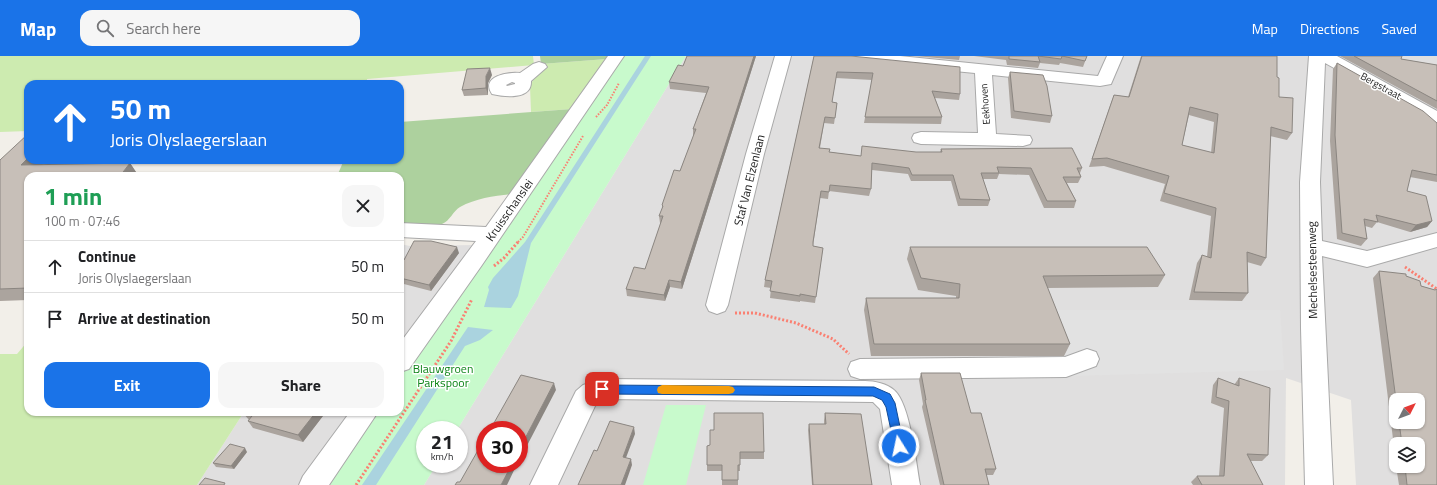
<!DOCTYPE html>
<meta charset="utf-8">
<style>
body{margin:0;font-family:"Titillium Web",sans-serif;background:#f6f6f6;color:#202124;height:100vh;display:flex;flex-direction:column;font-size:15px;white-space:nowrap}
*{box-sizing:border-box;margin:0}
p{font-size:13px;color:#757577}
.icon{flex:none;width:22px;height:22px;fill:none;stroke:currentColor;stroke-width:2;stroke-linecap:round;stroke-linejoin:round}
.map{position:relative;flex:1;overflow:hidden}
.drawer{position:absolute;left:24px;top:116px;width:380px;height:244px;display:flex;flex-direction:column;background:#fff;border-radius:12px;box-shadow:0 1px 3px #0004}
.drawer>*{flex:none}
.hud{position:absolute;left:24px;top:24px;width:380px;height:84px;border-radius:12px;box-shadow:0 1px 3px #0004;background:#1a73e8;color:#fff;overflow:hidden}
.needle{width:26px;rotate:48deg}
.controls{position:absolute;left:1389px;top:337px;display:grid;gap:8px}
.controls a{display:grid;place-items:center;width:36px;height:36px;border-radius:8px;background:#fff;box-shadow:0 1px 3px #0004;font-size:20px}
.speed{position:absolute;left:416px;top:365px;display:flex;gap:8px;font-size:20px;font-weight:700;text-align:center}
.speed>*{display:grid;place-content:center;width:52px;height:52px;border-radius:50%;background:#fff;box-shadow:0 1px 3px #0004;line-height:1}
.speed small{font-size:10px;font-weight:400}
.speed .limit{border:6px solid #d22;background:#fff;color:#111}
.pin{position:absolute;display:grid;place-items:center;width:34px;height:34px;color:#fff;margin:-17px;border-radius:8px;box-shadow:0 2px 6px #0006}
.me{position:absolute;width:44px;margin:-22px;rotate:350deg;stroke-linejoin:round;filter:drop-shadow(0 0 3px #0008)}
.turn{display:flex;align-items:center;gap:14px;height:84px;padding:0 20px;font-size:18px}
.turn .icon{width:52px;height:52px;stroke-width:2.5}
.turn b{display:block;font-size:28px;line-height:34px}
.round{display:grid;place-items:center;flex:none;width:42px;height:42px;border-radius:12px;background:#f6f6f6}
.summary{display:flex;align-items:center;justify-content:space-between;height:68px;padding:0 20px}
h1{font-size:24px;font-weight:700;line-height:30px;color:#1e9e55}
.button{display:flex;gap:8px;margin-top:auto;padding:8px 20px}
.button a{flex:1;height:46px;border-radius:12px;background:#1a73e8;color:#fff;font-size:16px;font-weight:700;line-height:46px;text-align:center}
.button a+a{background:#f6f6f6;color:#202124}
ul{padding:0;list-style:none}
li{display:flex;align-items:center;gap:12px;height:52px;padding:0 20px;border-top:1px solid #e0e0e0}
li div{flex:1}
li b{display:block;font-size:15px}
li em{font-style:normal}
header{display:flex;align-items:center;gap:24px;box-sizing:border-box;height:56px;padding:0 20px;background:#1a73e8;color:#fff}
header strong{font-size:19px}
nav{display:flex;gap:22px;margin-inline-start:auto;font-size:14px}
.search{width:280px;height:36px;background:#f6f6f6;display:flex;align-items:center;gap:10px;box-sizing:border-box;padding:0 14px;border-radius:12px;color:#757577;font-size:15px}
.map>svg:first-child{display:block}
</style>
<header>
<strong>Map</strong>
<div class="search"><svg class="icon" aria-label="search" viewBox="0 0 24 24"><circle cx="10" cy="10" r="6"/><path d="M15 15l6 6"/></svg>Search here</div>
<nav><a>Map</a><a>Directions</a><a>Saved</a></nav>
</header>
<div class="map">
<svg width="1437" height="429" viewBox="0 0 1437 429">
<rect width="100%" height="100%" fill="#f2efe9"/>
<path fill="#e0dfdf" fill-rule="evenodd" d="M686,0H1437V429H1356L1351,344L1286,322L1285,429H424L437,408H459V374H457ZM1396,344H1418V366H1396ZM485,374H519V408H485ZM1396,388H1418V410H1396Z
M400,188L410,190L475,189L400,293Z
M244,356H354L301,429H197Z"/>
<path fill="#cdebb0" d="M0,0H533L534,9L367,23V28H28V75L0,76Z
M607,3L572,53L531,56L530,30L541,8Z
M28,285V356H244L197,429H0V298H17Z"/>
<path fill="#add19e" d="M540,0H609L607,3L541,8Z
M572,53L512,138C495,140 476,142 460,151C453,155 450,165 442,168H400V120H337L344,104H400V66Z"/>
<path fill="#c8facc" d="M616,0H686L457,374H425V408H437L424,429H315L366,356H400V308Z
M666,349H706L686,429H643Z"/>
<path fill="#e2e2e2" d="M1046,254H1280L1284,314L1071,320Z"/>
<path fill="#aad3df" d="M645,0H651L531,187L518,240L511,252L484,251L489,234L488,231L493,222L525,186Z
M468,271L493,274L480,284L465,290L376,429H362Z"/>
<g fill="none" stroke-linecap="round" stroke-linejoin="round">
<g stroke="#a9a9a9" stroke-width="2">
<path id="minor" d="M608,0H624L482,209L409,313L400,316V287L476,185L400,181V167L486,171Z
M775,0H791L764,98L728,249L725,255L717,258L709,255L706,249L746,98Z
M843,0H900L1098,20L1107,0H1123L1111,28L1100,30L992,19L996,78L1030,80L1032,84L1030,88L1023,90L921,88L914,86L912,82L914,78L921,76L978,77L975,17L851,5L845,3Z
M1309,0H1337L1437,55V67L1431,66L1325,7L1320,126L1322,185L1367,195L1437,177V191L1367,211L1322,200L1333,429H1305L1301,272L1300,126Z
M539,6L545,8L547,11L531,25C532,44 505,41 492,38C480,20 508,16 520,17L533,8ZM512,26L515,27V28L507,30L506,29Z
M1087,293L1096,296L1099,303L1096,310L1066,321L860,323L851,320L848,313L851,306L860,303L1065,301Z
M602,323L865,325C875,325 887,328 894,334C910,347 916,407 920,429H892L880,353L873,346L602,343L595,350L558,429H530L576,335L583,329Z
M350,356H378L329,429H299L303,420Z"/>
</g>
<path stroke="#fa8072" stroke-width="2" stroke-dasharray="1.5 1.5" stroke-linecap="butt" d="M596,61L607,49L619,27
M518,186L523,181L583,80"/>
<path stroke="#fa8072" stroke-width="3" stroke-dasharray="2 2" stroke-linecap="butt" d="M494,210L504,202L519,185
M1405,211L1437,233
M735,257H755L796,267L833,283L849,298
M356,429L451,285L472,243"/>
<use href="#minor" fill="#fff" fill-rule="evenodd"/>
</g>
<path fill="#aba49e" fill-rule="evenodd" d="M687,0H756L682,233L670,231L665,245L627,240L626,233L645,213L661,167H660L659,160L662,153V149L680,115L694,79H693V73L706,37L670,33L669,26L683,10Z
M814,0L960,38L959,44L935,42L942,61L941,68L864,67L872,24L836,22L832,46L837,47L834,68L824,67L820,92L829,96L861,100L916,96H940L941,93L1082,112L1080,117L1081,121L1078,127H1067L1076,145L1074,152H1044L1029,119L999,118L997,123H983L990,144L988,150H958L951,125H911L908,118L872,114L871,133L869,140L829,135L828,143L820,142L813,190L823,192L815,247L800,245V246L770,242L771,232L764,231L765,224Z
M915,0H960L959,4Z
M974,0H1087L1083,11L1060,7L1059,9L1040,7L1038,12L1007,9L1006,4Z
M1141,0H1277V21L1279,41L1292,77L1287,84L1270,80L1266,202L1261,210L1247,206L1248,237L1242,245L1189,244L1197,207L1202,199L1207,201L1211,160L1160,145L1165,128L1104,110L1089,111L1111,47L1114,39L1128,41ZM1189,59L1214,66L1211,97L1182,89Z
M1340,0H1402L1401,3L1437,9V53Z
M1337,7L1437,67V126L1410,121L1407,135L1432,165L1427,171L1410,176L1377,166L1372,172L1365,170L1367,183L1361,190L1337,183L1330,85L1333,13Z
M1010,16L1052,60L1050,67L1011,62L1008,22Z
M492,19L488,27V39L464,40L462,34Z
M0,104H47L42,109L130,107L138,119L137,120H28V244L0,245Z
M910,191L1165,219L1158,231L1047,232L1070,288L1064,300H871L864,254L866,242H956V240L918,234L907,203Z
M459,197L431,235L400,227V206L404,204Z
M1379,215L1406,220L1421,230L1435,234L1437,429H1399L1396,410H1418V388H1396V407L1373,222ZM1396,344L1418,366H1396Z
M921,317L971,357L996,413L993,419H986L989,429H940L922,351L923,348L919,324Z
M1218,322L1234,329L1239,322L1268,399L1262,405H1250L1263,429H1193L1191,426L1197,420H1219L1224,352L1211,347L1213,329Z
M326,356L303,386L253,372L248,365L249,364L243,357Z
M825,357L872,429H812L808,374L809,368H824V364Z
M707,390L764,396V403H740V415H738V429H722V415H707Z
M247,396L234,413L216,411L213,407Z"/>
<path fill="#8b8681" d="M754,0H756L682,233L681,226Z
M490,12L492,19L488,27V39L486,32V20Z
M28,102V104H47L31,120L21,109Z
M130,107L138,119L137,120H120Z
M1432,165L1427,171L1410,176L1416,169Z
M457,191L459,197L431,235L429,229Z
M669,224L670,231L665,245L664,239Z
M554,327L556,334L519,405V394Z
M316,356H326L303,386L298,379Z
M634,371L635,378L624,407L623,401Z
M245,392L247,396L234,413L231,410Z
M631,403L632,409L625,429H621Z
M512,408H517L507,429H501Z"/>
<path fill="#c7bfb8" stroke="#8b8681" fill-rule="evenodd" d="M687,0H754L681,226L669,224L664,239L626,233L634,211L645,213L663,160H659L663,150L662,149L674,114L680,115L694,78L696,73H693L709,31L669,26L678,9L683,10Z
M814,0H851L960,11V38L932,35L942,61H865L873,17L837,16L832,46L837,47L835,62L825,61L819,92L830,93L829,96L861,100L862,90L916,96H942L941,93L1072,92L1082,112H1077L1081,121H1063L1076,145H1047L1031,112L997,111L999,117H981L990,144L960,143L953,119H912L909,112L872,107L871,133L830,129L829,136L821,135L813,186V190L823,192L816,241L800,238V240L770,235L772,225L765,224Z
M1009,0H1087L1085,5L1062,0L1061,3L1038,0L1040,6L1009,3Z
M1142,0H1277V21L1279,22V41L1293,42L1292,77L1271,71L1266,202L1247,196L1248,237L1194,236L1202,199L1211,202L1216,152L1164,137L1169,120L1107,102L1092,103L1114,39L1129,41ZM1190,51L1218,58L1214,97L1182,89Z
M1354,0H1402L1401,3L1437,9V45Z
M1337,7L1423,55L1437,67V119L1412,114L1407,135L1426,140L1432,165L1416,169L1376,159L1378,166L1364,163L1367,183L1342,177L1335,79Z
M490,12L486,20V32L462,34L467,13Z
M1010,16L1043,19L1047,30L1052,60L1014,55Z
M28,78V102L21,109L130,107L120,120H28V232L0,233V104Z
M414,185H431L457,191L429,229L400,222V206L401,204H404Z
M910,191H1147L1165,219L1043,220L1070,288H874L866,242H959L960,228L921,222Z
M1379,215L1406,218V220L1420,225L1421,230L1435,234L1437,233V429H1407L1405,410H1418V388H1402L1399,366H1418V344H1396Z
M921,317H960L971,357H981L996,413H985L989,429H944L925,344H926Z
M521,319L554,327L519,394V374H490Z
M1218,322L1239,330V322L1270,332L1268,399L1247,398L1263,429H1202L1197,420H1224L1229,345L1216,341Z
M244,356H316L298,379L248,365L252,360L243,357Z
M714,357H763L764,396H740V409H738V424H722V409H707V390L710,389V374H714Z
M825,357L861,358L872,429H813L809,368H826Z
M610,365L634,371L623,401L631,403L621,429H578L594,394L597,395Z
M485,382V408H512L501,429H455L457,426H460Z
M230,388L245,392L231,410L213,407Z
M205,422L225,427L224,429H199Z"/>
<path fill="#1a73e8" stroke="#114b97" d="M602,329L874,331L890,338L895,347L904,390L903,393L899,394L895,393L886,351L882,344L873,340L602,338L598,336L596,333L598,330Z"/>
<path fill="#f59e0b" d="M662,329L729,330L733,331L735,334L733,337L729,338H662L658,337L657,334L658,331Z"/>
<g text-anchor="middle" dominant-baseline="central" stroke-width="3" stroke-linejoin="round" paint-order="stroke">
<g font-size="10" fill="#222" stroke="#fff">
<text transform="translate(1381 30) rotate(29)">Bergstraat</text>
<text transform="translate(985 48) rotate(-94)">Eekhoven</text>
</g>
<g font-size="12" fill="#222" stroke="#fff">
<text transform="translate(749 124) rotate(-76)">Staf Van Elzenlaan</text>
<text transform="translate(509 154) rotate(-55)">Kruisschanslei</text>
<text transform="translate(1312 214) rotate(-91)">Mechelsesteenweg</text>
</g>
<g font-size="12" fill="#0c8416" stroke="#fff">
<text x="443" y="312">Blauwgroen<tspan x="443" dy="14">Parkspoor</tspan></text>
</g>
</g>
</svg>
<div class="controls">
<a><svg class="needle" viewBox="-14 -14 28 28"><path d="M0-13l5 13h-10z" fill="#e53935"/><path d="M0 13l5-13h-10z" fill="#757577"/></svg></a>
<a><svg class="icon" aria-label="layers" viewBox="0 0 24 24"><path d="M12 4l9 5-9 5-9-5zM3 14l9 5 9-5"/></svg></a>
</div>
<div class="speed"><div>21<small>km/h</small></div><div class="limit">30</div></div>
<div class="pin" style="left:602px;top:333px;background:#d93025"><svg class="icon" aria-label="arrive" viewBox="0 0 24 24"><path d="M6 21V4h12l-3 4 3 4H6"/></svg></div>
<svg class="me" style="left:899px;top:390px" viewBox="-20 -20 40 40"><circle r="17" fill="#1a73e8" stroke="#fff" stroke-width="3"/><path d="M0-11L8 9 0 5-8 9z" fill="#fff"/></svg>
<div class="hud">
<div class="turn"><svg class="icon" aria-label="ahead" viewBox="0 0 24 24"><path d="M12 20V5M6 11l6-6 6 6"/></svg><div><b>50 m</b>Joris Olyslaegerslaan</div></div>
</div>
<section class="drawer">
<div class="summary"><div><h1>1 min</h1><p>100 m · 07:46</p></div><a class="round"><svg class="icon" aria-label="close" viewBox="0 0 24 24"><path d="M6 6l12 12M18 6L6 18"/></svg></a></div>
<ul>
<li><svg class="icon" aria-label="ahead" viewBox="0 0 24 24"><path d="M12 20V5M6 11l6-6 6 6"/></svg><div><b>Continue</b><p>Joris Olyslaegerslaan</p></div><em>50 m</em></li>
<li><svg class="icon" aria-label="arrive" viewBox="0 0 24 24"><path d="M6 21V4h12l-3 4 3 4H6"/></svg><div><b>Arrive at destination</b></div><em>50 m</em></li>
</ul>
<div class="button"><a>Exit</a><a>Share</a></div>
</section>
</div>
